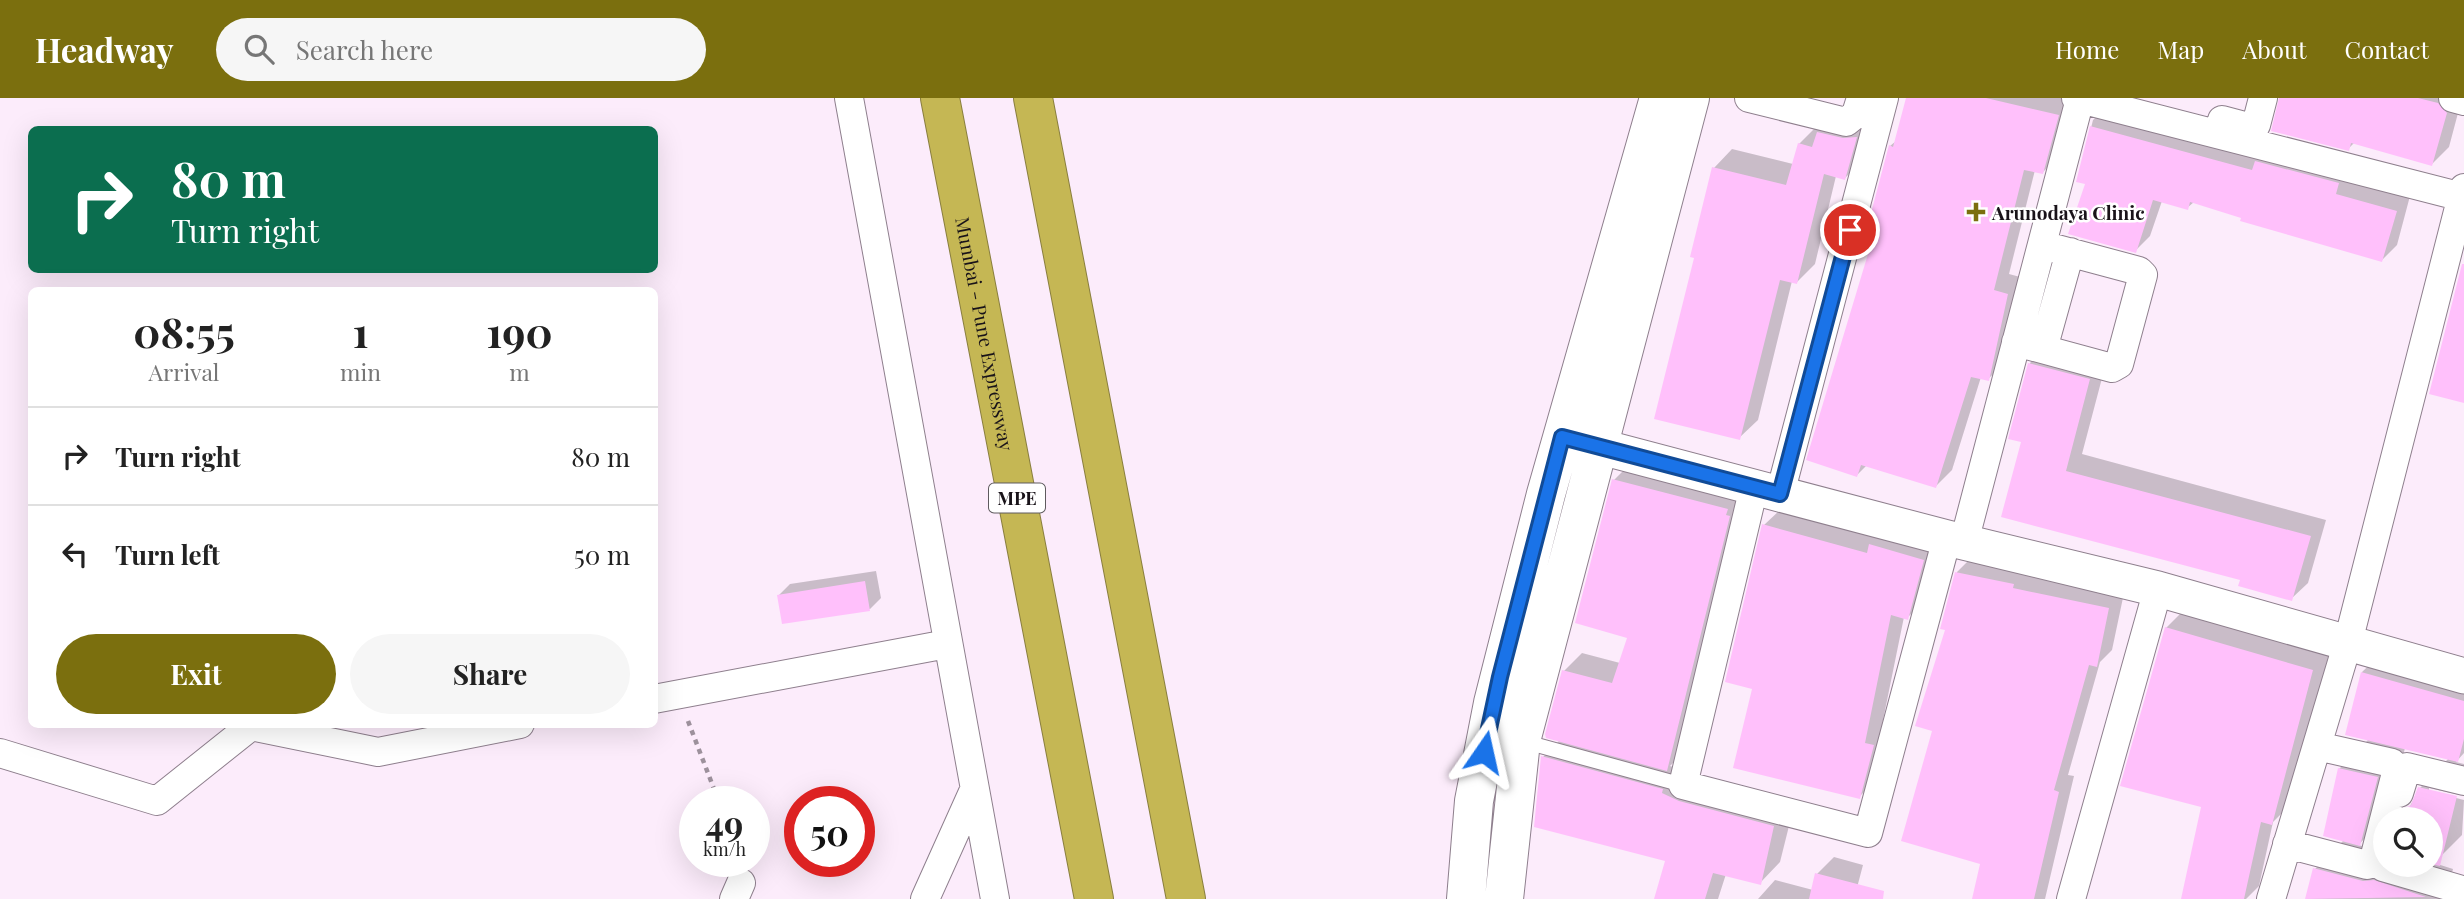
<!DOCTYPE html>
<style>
body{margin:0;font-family:"Playfair Display",serif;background:#f6f6f6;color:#222;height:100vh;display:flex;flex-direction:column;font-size:26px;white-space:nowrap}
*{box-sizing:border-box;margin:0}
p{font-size:23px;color:#767676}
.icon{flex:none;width:38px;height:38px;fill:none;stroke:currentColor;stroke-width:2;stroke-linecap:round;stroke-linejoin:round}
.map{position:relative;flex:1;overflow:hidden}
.details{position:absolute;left:28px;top:189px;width:630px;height:441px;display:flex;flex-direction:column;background:#fff;border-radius:10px;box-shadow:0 7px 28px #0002}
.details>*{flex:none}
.hud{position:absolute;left:28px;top:28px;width:630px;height:147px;border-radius:10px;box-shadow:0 7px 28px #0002;background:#0b6e4f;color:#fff;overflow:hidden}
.fabs{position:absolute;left:2373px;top:709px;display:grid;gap:14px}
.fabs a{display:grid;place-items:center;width:70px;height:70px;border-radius:50%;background:#fff;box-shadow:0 7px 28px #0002;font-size:35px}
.speed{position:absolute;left:679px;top:688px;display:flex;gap:14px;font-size:35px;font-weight:700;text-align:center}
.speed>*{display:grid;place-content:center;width:91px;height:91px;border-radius:50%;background:#fff;box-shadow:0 7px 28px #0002;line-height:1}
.speed small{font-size:18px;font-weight:400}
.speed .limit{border:10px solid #d22;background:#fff;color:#111}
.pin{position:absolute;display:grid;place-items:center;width:60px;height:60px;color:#fff;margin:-30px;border:4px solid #fff;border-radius:50%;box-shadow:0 2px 7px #0007}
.me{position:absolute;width:77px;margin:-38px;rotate:11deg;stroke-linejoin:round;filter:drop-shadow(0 0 5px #0008)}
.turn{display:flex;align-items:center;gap:24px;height:147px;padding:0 28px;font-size:32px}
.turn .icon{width:91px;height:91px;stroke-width:2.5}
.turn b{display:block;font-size:49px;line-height:60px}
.eta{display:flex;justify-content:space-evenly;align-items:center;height:119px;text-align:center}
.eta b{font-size:42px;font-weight:700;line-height:49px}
.primary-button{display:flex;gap:14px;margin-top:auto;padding:14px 28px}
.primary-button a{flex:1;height:80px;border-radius:42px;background:#7b6f0e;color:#fff;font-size:28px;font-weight:700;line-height:80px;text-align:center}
.primary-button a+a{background:#f6f6f6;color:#222}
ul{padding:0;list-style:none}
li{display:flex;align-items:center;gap:21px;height:98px;padding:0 28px;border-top:2px solid #e0e0e0}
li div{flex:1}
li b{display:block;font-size:26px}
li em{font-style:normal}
header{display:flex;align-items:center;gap:42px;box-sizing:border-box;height:98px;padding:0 35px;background:#7b6f0e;color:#fff}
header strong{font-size:33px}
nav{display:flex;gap:38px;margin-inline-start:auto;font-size:24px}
.search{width:490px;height:63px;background:#f6f6f6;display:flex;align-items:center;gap:18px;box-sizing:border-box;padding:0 24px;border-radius:38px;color:#767676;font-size:26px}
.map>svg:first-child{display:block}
</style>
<header>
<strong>Headway</strong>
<div class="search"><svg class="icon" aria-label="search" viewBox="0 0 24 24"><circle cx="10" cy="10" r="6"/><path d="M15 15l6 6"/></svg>Search here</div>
<nav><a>Home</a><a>Map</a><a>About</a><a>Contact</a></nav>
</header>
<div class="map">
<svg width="2464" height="801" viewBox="0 0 2464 801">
<rect width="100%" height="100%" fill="#fcecfb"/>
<path fill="#0003" fill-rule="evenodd" d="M1908,0H2068L2059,58L2043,74L2035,72L2009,176L2024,180L2005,265L1988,281L1981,279L1952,372L1936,388L1867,367L1857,377L1876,135L1890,48L1896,43Z
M2280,0H2462L2449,49L2432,66L2355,44L2348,51Z
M2108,7L2410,98L2397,147L2382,162L2194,104L2187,110L2162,103L2150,138L2135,153L2087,84L2078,82L2093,22Z
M1862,22L1863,62L1845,80L1836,78L1815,166L1797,184L1792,183L1758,322L1739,340L1696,159L1714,70L1732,51L1793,66L1799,46L1818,27Z
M2046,249L2106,265L2082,356L2326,422L2308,485L2291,501L2242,480L2003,417L2023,343L2010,340L2030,265Z
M1632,364L1744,394L1685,653L1670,668L1794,708L1780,764L1760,785L1726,776L1718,801H1656L1668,762L1543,659L1560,642L1564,573L1582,555L1620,565L1629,539L1614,382Z
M1782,410L1941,444L1925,502L1907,520L1904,519L1882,627L1891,629L1877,681L1859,699L1754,590L1764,427Z
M1972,459L2124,495L2112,552L2100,564L2068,677L2074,678L2045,801H1974L1982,765L1935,632L1957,474Z
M876,473L881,500L870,511L779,497L790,486Z
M2183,513L2329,556L2288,709L2273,724L2259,788L2246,801H2226L2203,708L2166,530Z
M2390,547L2464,568V655L2456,664L2464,666V698L2429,690V693L2464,702L2462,737L2434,765L2453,771L2445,801H2307L2315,771L2344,742L2339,671L2369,641L2362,574ZM2405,650L2449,660L2420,690L2403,721H2431V766H2385V754L2358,747L2388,718Z
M1834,759L1863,767L1854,801H1758L1775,782L1813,792L1817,776Z"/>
<path fill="#ffc0fb" d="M1906,0H1986L2059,17L2043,76L2024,72L1994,192L2008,196L1989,283L1971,279L1936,390L1861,367L1857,379L1806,362L1874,136L1866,134L1889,47L1893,49Z
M2279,0H2418L2438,5L2447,15L2432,68L2351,45L2349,53L2271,33Z
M2090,28L2252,72L2255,63L2339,85L2336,96L2397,113L2382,164L2240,123L2241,120L2190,104L2188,112L2153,102L2136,155L2068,136L2085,86L2076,84Z
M1817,34L1843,40L1857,39L1845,82L1824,76L1797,186L1780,182L1740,342L1654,321L1694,160L1690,159L1712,69L1786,87L1798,45L1812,49Z
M2462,166H2464V305L2429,296Z
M2028,265L2090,281L2066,373L2311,438L2292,503L2238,488L2240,482L2001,419L2021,344L2008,341Z
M1612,381L1728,411L1726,417L1730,418L1667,673L1546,640L1545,636L1562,572L1612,585L1627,540L1575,525Z
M1762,426L1867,455L1869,446L1924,462L1908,522L1891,517L1865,645L1874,647L1860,701L1733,670L1752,591L1725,584Z
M1955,474L2014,486L2013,490L2109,510L2097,569L2089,567L2054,692L2059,694L2034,801H1972L1980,766L1901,743L1932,633L1915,628L1945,532L1940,531Z
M865,483L870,513L782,526L777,497Z
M2165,529L2313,572L2272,727L2261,724L2244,801H2181L2201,709L2120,688Z
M2361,574L2464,603V641L2458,664L2345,637Z
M1541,658L1663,691L1662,695L1679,703L1774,728L1761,787L1713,775L1705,801H1654L1665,763L1534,729Z
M2338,670L2378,679L2360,748L2323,738Z
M2418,689L2457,698L2440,768L2431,766V721H2401L2404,711L2411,707Z
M2313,770L2363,783L2374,782L2426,799L2305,801Z
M1815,775L1884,793L1883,801H1809Z"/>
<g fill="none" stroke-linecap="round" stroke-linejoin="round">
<g stroke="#8e7f8d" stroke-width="16">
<path id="service" d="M1522,643L1683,687"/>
</g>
<g stroke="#8e7f8d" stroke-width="30">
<path id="minor" d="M849,0L995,801
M1749,0L1846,24L1856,16L1861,0
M2076,0L2462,99
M2453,0L2464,3
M2222,22L2252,30L2256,27L2263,0
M2016,244L2112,270L2119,266L2143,177L2139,173L2042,147
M2043,251L2070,154
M1754,389L1683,687L1868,735L1947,440
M1780,396L1884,0
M1964,444L2080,1
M654,601L947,546
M0,655L157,703L251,628L378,654L520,626
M2399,695L2407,669L2464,683
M2287,746L2367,767L2373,765L2397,671L2392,665L2317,648
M2385,747L2381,766L2383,769L2462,792
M734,801L741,785
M925,801L974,692
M2071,801L2158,491
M2271,801L2348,544L2464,90"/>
</g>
<g stroke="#8e7f8d" stroke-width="37">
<path id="tertiary" d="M1571,341L1947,440L2158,491L2464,578"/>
</g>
<g stroke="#8e7f8d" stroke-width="40">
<path id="secondary" d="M1466,801L1474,703L1493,605L1546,396L1659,0
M1504,801L1521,643L1690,0"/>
</g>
<g stroke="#897e3f" stroke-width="40">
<g id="motorway">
<path id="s1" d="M940,0L1094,801"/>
<path d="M1033,0L1186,801"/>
</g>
</g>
<path stroke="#9d919c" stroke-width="4.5" stroke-dasharray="5 5" stroke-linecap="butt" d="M688,623L719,704"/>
<use href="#service" stroke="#fff" stroke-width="14"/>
<use href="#minor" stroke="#fff" stroke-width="28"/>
<use href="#tertiary" stroke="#fff" stroke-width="35"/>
<use href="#secondary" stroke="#fff" stroke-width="38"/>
<use href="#motorway" stroke="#c5b754" stroke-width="38"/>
</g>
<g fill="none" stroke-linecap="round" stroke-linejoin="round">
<g stroke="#114b97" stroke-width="18">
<path id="route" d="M1484,654L1500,579L1562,339L1780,396L1850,132"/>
</g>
<use href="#route" stroke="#1a73e8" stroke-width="12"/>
</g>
<path fill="#7b6f0e" stroke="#fff" stroke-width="2.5" d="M1972.5 103.5h7v7h7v7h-7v7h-7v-7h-7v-7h7z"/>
<g text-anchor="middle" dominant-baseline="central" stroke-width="5" stroke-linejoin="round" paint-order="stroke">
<rect fill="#fff" stroke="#5e5a5e" stroke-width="2" x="989" y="385.5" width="56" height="29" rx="5"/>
<g font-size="18" font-weight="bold" fill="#191319">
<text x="1017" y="400">MPE</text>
</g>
<g font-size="19" font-weight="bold" fill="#191319" stroke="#fff" text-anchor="start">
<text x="1992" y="114">Arunodaya Clinic</text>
</g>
<g font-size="19" fill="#191319" stroke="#fff">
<text stroke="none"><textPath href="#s1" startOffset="240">Mumbai - Pune Expressway</textPath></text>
</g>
</g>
</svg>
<div class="fabs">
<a><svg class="icon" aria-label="search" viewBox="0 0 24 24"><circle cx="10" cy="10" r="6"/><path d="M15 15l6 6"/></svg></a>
</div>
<div class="speed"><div>49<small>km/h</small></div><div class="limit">50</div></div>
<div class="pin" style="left:1850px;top:132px;background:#d93025"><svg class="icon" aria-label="arrive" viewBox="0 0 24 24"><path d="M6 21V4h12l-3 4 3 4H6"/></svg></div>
<svg class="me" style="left:1484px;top:654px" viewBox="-20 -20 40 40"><path d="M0-17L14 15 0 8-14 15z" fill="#1a73e8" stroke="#fff" stroke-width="4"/></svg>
<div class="hud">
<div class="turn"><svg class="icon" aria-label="right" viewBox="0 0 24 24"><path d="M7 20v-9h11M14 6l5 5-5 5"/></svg><div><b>80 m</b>Turn right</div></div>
</div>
<section class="details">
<div class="eta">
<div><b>08:55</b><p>Arrival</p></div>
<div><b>1</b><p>min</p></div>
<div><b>190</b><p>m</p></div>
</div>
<ul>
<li><svg class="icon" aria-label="right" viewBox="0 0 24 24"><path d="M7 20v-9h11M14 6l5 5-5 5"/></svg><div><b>Turn right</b></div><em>80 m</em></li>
<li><svg class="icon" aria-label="left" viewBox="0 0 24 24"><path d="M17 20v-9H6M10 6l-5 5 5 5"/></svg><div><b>Turn left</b></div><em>50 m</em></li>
</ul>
<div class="primary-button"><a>Exit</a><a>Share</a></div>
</section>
</div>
